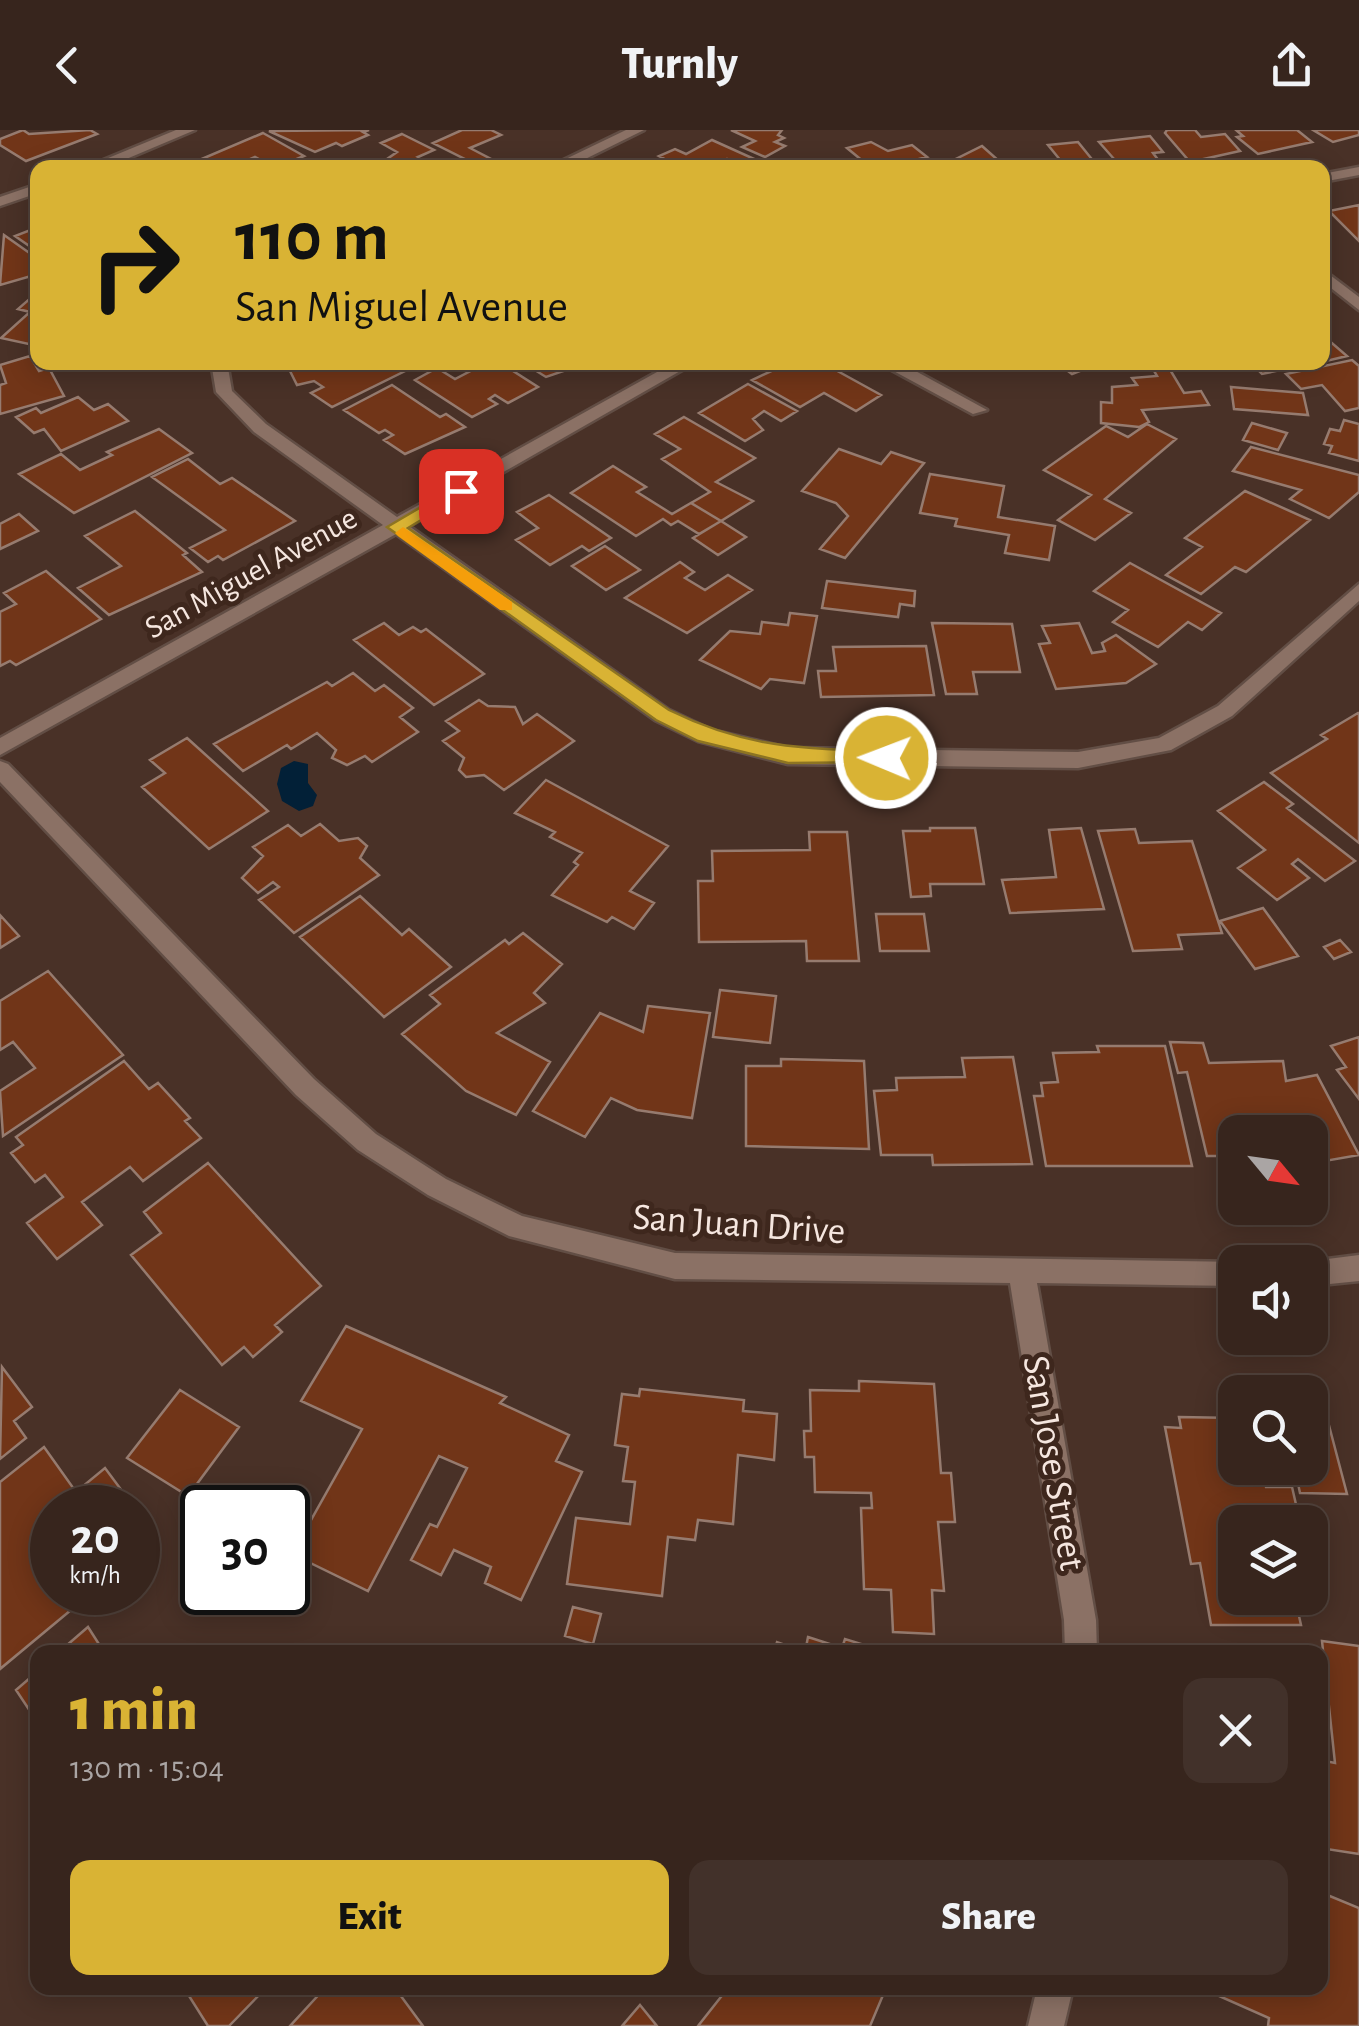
<!DOCTYPE html>
<meta charset="utf-8">
<style>
body{margin:0;font-family:"Alegreya Sans",sans-serif;background:#42312a;color:#f1f3f6;height:100vh;display:flex;flex-direction:column;font-size:38px;white-space:nowrap}
*{box-sizing:border-box;margin:0}
p{font-size:32px;color:#aaa5a4}
.icon{flex:none;width:55px;height:55px;fill:none;stroke:currentColor;stroke-width:2;stroke-linecap:round;stroke-linejoin:round}
.map{position:relative;flex:1;overflow:hidden}
.panel{position:absolute;left:30px;top:1515px;width:1298px;height:350px;display:flex;flex-direction:column;background:#37251d;border-radius:20px;box-shadow:0 5px 25px #0003,0 0 0 2px #51423b}
.panel>*{flex:none}
.hud{position:absolute;left:30px;top:30px;width:1300px;height:210px;border-radius:20px;box-shadow:0 5px 25px #0003,0 0 0 2px #51423b;background:#d9b334;color:#111;overflow:hidden}
.needle{width:65px;rotate:119deg}
.buttons{position:absolute;left:1218px;top:985px;display:grid;gap:20px}
.buttons a{display:grid;place-items:center;width:110px;height:110px;border-radius:20px;background:#37251d;box-shadow:0 5px 25px #0003,0 0 0 2px #51423b;font-size:50px}
.speed{position:absolute;left:30px;top:1355px;display:flex;gap:20px;font-size:50px;font-weight:700;text-align:center}
.speed>*{display:grid;place-content:center;width:130px;height:130px;border-radius:50%;background:#37251d;box-shadow:0 5px 25px #0003,0 0 0 2px #51423b;line-height:1}
.speed small{font-size:25px;font-weight:400}
.speed .limit{border:5px solid #111;border-radius:15px;background:#fff;color:#111}
.pin{position:absolute;display:grid;place-items:center;width:85px;height:85px;color:#fff;margin:-42px;border-radius:20px;box-shadow:0 5px 15px #0006}
.me{position:absolute;width:110px;margin:-55px;rotate:271deg;stroke-linejoin:round;filter:drop-shadow(0 0 8px #0008)}
.turn{display:flex;align-items:center;gap:35px;height:210px;padding:0 40px;font-size:45px}
.turn .icon{width:130px;height:130px;stroke-width:2.5}
.turn b{display:block;font-size:70px;line-height:85px}
.round{display:grid;place-items:center;flex:none;width:105px;height:105px;border-radius:20px;background:#42312a}
.overview{display:flex;align-items:center;justify-content:space-between;height:170px;padding:0 40px}
h1{font-size:60px;font-weight:800;line-height:75px;color:#d9b334}
.cta{display:flex;gap:20px;margin-top:auto;padding:20px 40px}
.cta a{flex:1;height:115px;border-radius:20px;background:#d9b334;color:#111;font-size:40px;font-weight:800;line-height:115px;text-align:center}
.cta a+a{background:#42312a;color:#f1f3f6}
header{display:flex;justify-content:space-between;align-items:center;height:130px;padding:0 40px;background:#37251d;font-size:45px;font-weight:800}
.map>svg:first-child{display:block}
</style>
<header><svg class="icon" aria-label="back" viewBox="0 0 24 24"><path d="M15 5l-7 7 7 7"/></svg>Turnly<svg class="icon" aria-label="share" viewBox="0 0 24 24"><path d="M12 15V3M7 8l5-5 5 5M5 13v7h14v-7"/></svg></header>
<div class="map">
<svg width="1359" height="1896" viewBox="0 0 1359 1896">
<rect width="100%" height="100%" fill="#493127"/>
<path fill="#022037" d="M294,631L308,634V653L317,665L313,676L299,681L282,671L277,654L281,638Z"/>
<path fill="#713518" stroke="#967b6f" stroke-width="2.5" d="M23,0L29,4L90,0L97,4L26,31L0,15V9Z
M369,0L363,2L368,5L342,16L336,13L315,22L269,1Z
M462,0H491L501,5L470,18L489,28L475,34L433,13Z
M731,0H782L778,5L784,8L775,12L785,16L765,27L742,17L755,11Z
M1167,0H1195L1201,7L1225,4L1240,21L1190,32L1165,3Z
M1236,0H1297L1312,12L1258,24L1237,7L1243,6Z
M1313,0H1359V5L1333,12Z
M263,3L304,26L275,38L255,27L230,38L190,34Z
M402,4L434,20L418,27L438,38H374L397,22L381,13Z
M1150,6L1163,22L1153,23L1159,31L1122,38L1099,12Z
M712,10L761,32L745,38L727,29L712,38H682L659,26L675,19L686,24Z
M871,12L888,21L912,15L927,27L911,31L916,38L870,37L847,18Z
M1078,12L1099,38H1041L1038,34L1061,31L1048,15Z
M982,16L1000,32L1009,38H964L956,29Z
M1359,75V111L1329,81Z
M38,97V122L15,106Z
M4,105L38,129V144L0,155Z
M33,166H38V216L1,208L30,182L18,179Z
M1326,208L1347,226L1322,232V209Z
M30,226L39,241L49,238L64,266L0,284V255L6,253L0,235Z
M1352,230L1359,236V278L1345,281L1322,255L1301,259L1286,244Z
M295,232H338L345,237L393,232L405,241L332,277L311,263L323,257L314,251L297,255L289,239Z
M488,232H499L538,257L508,273L495,265L489,269L497,274L472,287L415,250L437,238L455,249Z
M522,232H590L546,247Z
M791,232H821L881,265L856,281L824,263L800,277L752,250Z
M1056,232H1103L1072,244Z
M1250,232H1318L1262,244Z
M1169,238L1184,263L1201,261L1209,275L1142,280L1149,292L1139,297L1101,293V272L1112,273V257L1137,255L1132,248L1157,246L1153,239Z
M748,254L797,281L781,291L764,281L753,289L763,300L745,311L699,283Z
M392,255L440,287L446,284L465,297L405,324L384,310L393,305L385,300L379,303L344,280Z
M1231,257L1303,263L1308,285L1234,279Z
M78,267L94,280L108,274L128,291L61,321L44,299L34,303L16,287L36,278L41,283Z
M684,287L755,328L716,352L753,371L721,391L691,373L710,362L662,329L680,319L655,304Z
M1344,290L1359,294V331L1329,323L1332,316L1324,314L1330,299L1340,301Z
M1252,293L1287,303L1278,320L1243,310Z
M1147,294L1176,309L1105,369L1131,383L1095,410L1058,390L1091,365L1044,340L1106,296L1128,307Z
M159,299L192,323L74,383L19,344L61,324L80,340L112,325L107,322Z
M1251,317L1359,345V362L1329,388L1290,369L1301,360L1233,341Z
M839,319L881,334L891,322L924,333L845,428L820,419L848,386L836,373L802,361Z
M188,329L220,354L232,348L295,391L223,430L218,426L208,432L190,418L225,400L152,347Z
M613,336L646,357L637,362L672,384L691,373L721,391L699,404L678,391L671,395L663,389L636,406L571,363Z
M930,344L1004,356L998,387L1055,396L1049,430L1005,423L1009,405L955,396L957,389L920,383Z
M1245,361L1310,390L1246,442L1235,437L1201,464L1166,445L1202,417L1185,408Z
M549,365L611,408L589,421L582,416L550,435L516,410L538,398L517,382Z
M135,381L187,423L183,425L202,442L109,485L78,458L121,436L85,406Z
M19,384L38,401L0,419V394Z
M721,391L746,407L718,425L693,408Z
M605,416L640,440L606,460L572,436Z
M680,432L694,442L685,448L705,460L728,445L752,460L687,503L625,468Z
M1130,433L1221,483L1202,500L1188,492L1158,517L1113,492L1128,480L1094,461Z
M46,441L101,489L16,535L10,531L0,536V482L16,474L4,463Z
M827,451L915,461L914,476L900,474L898,487L822,478Z
M790,483L817,486L804,553L770,549L761,559L700,530L730,501L760,504L762,492L788,495Z
M384,493L399,505L413,497L421,502L426,499L484,544L434,575L354,510Z
M932,493L1012,494L1020,542H973L977,564H946Z
M1079,493L1092,523L1105,521L1102,513L1116,505L1156,534L1126,553L1056,559L1039,514L1050,513L1042,496Z
M926,516L934,565L821,567L818,541H836L833,517Z
M353,543L375,561L384,555L413,578L400,587L418,602L372,632L365,626L347,635L332,628L336,620L317,603L291,619L287,615L243,641L214,614L327,552L332,556Z
M479,570L488,576L515,577L523,594L537,584L574,611L504,660L484,645L466,647L459,640L464,628L443,611L459,601L446,591Z
M1358,583L1359,584V713L1271,643L1327,609L1321,605Z
M187,608L268,681L209,719L142,657L165,643L150,630Z
M546,650L668,716L630,761L654,773L634,799L612,787L607,792L552,765L578,735L574,732L582,723L550,707L555,702L515,683Z
M1264,652L1293,674L1287,678L1355,731L1325,751L1298,729L1292,734L1309,748L1277,770L1238,738L1265,720L1218,681Z
M320,694L339,711L358,708L367,716L360,728L379,745L294,803L259,770L279,757L273,752L258,763L242,748L263,726L253,717L288,695L301,706Z
M930,698H975L984,754H930L931,766L911,767L903,701H930Z
M1081,698L1104,779L1010,783L1002,750L1056,747L1049,700Z
M1135,699L1139,713L1192,711L1222,803L1178,805L1182,819L1133,821L1098,701Z
M809,702H847L859,831H807L806,811L699,812L698,751H713L712,721L810,720Z
M360,766L402,805L409,799L451,837L384,887L300,807Z
M1263,778L1298,826L1255,839L1220,791Z
M876,784H924L929,821H880Z
M0,785L19,806L0,818Z
M523,803L562,834L534,863L545,873L497,903L550,932L516,985L466,961L402,904L440,874L430,865L505,810L509,814Z
M1340,810L1351,822L1334,829L1324,817Z
M48,841L123,925L3,1006L0,961L35,938L13,912L0,920V871Z
M720,860L776,866L770,913L713,907Z
M648,876L710,883L692,988L637,980L611,968L585,1007L533,981L600,883L643,902Z
M1359,907V969L1337,940L1346,937L1331,916Z
M1170,912L1203,913L1209,933L1283,931L1286,951L1317,945L1359,1025L1325,1031L1316,1018H1310V1002H1235V1026H1207L1187,942L1178,943Z
M1097,916H1165L1192,1036H1046L1034,966H1043L1041,953L1058,952L1053,923L1099,922Z
M1013,927L1032,1034L933,1035L932,1025H881L874,961L897,960L896,948L965,947L962,928Z
M781,929L864,931L869,1019L746,1016V936H781Z
M124,931L149,959L158,953L190,988L185,991L201,1008L143,1051L130,1037L82,1072L102,1095L57,1129L27,1093L63,1067L45,1045L35,1052L11,1023L23,1015L16,1007Z
M208,1033L321,1156L275,1195L282,1202L253,1227L244,1217L222,1235L131,1125L161,1103L144,1082Z
M346,1196L506,1267L500,1273L569,1305L556,1331L582,1342L521,1470L485,1453L491,1437L454,1420L441,1445L411,1430L430,1394L437,1397L467,1338L439,1326L368,1461L292,1424L362,1299L301,1271Z
M2,1237L32,1277L14,1291L26,1308L0,1329Z
M859,1251L934,1254L941,1343H951L955,1392H938L944,1461L932,1460L934,1504L893,1502L891,1460L864,1459L861,1378H872L871,1363L815,1362L814,1327H805L804,1301H811L810,1260L859,1261Z
M640,1259L744,1270L743,1281L777,1284L774,1330L738,1325L733,1394L698,1390L695,1410L668,1407L662,1466L567,1454L576,1388L630,1394L635,1352L623,1351L628,1317L615,1315L622,1264L639,1266Z
M180,1260L239,1297L188,1366L127,1328Z
M1310,1265H1321L1347,1364L1300,1363L1296,1344H1270L1268,1338H1310Z
M1179,1287L1235,1288V1338H1261L1266,1357H1292L1300,1392H1235V1468H1295L1301,1495H1211L1200,1433L1191,1434L1165,1297L1181,1298Z
M44,1317L76,1362L105,1338L134,1377L52,1378V1462H70L63,1469L71,1480L0,1539V1352Z
M573,1477L601,1484L593,1514L565,1506Z
M88,1497L104,1522H59Z
M808,1507L842,1518L845,1509L887,1522H774L777,1512L805,1522Z
M1322,1511L1359,1516V1724L1320,1718V1630L1335,1633Z
M38,1541V1593L16,1560Z
M1320,1762L1359,1778V1896H1268L1269,1888L1219,1866L1220,1858H1320Z
M184,1858H266L229,1896H208Z
M325,1858H395L423,1896H290Z
M728,1858H886L870,1896H698Z
M640,1875L657,1896H622Z"/>
<g fill="none" stroke-linecap="round" stroke-linejoin="round">
<g stroke="#624e45" stroke-width="5">
<path id="minor" d="M176,0H195L105,38H84Z
M626,0H644L567,38H547Z
M1359,37V45L1322,52V44Z
M38,54V63L0,76V67Z
M1322,139L1359,167V180L1322,151Z
M211,232H227L232,261L266,294L397,387L675,232H696L409,396L669,580L711,600L788,618L1078,622L1159,608L1218,576L1359,454V471L1232,586L1171,620L1078,638L788,634L698,611L655,590L396,404L0,625V608L383,395L254,302L216,262Z
M877,232H899L987,280L973,284Z
M0,631L8,634L314,949L376,1004L446,1049L522,1086L675,1123L1241,1132H1235V1156L1037,1153L1096,1490L1097,1522H1065L1064,1490L1010,1153L675,1149L509,1106L428,1065L358,1020L296,965L0,652Z
M1359,1125V1151L1310,1156V1132H1304Z
M1037,1858H1073L1064,1896H1028Z"/>
</g>
<use href="#minor" fill="#8b7165" fill-rule="evenodd"/>
</g>
<path fill="#d9b334" stroke="#8d7422" stroke-width="2.5" d="M455,357L469,361L408,398L669,580C746,618 802,619 886,621L896,628L893,632L788,633L698,611L656,590L387,397Z"/>
<path fill="#f59e0b" d="M403,397L512,472V480H500L398,406L395,403Z"/>
<g text-anchor="middle" dominant-baseline="central" stroke-width="10" stroke-linejoin="round" paint-order="stroke">
<g font-size="32" fill="#f5e6df" stroke="#3e271d">
<text transform="translate(251 443) rotate(-29)">San Miguel Avenue</text>
</g>
<g font-size="38" fill="#f5e6df" stroke="#3e271d">
<text transform="translate(739 1095) rotate(4)">San Juan Drive</text>
<text transform="translate(1053 1333) rotate(80)">San Jose Street</text>
</g>
</g>
</svg>
<div class="buttons">
<a><svg class="needle" viewBox="-14 -14 28 28"><path d="M0-13l5 13h-10z" fill="#e53935"/><path d="M0 13l5-13h-10z" fill="#aaa5a4"/></svg></a>
<a><svg class="icon" aria-label="sound" viewBox="0 0 24 24"><path d="M4 9h4l5-4v14l-5-4H4zM17 9q2 3 0 6"/></svg></a>
<a><svg class="icon" aria-label="search" viewBox="0 0 24 24"><circle cx="10" cy="10" r="6"/><path d="M15 15l6 6"/></svg></a>
<a><svg class="icon" aria-label="layers" viewBox="0 0 24 24"><path d="M12 4l9 5-9 5-9-5zM3 14l9 5 9-5"/></svg></a>
</div>
<div class="speed"><div>20<small>km/h</small></div><div class="limit">30</div></div>
<div class="pin" style="left:461px;top:361px;background:#d93025"><svg class="icon" aria-label="arrive" viewBox="0 0 24 24"><path d="M6 21V4h12l-3 4 3 4H6"/></svg></div>
<svg class="me" style="left:886px;top:628px" viewBox="-20 -20 40 40"><circle r="17" fill="#d9b334" stroke="#fff" stroke-width="3"/><path d="M0-11L8 9 0 5-8 9z" fill="#fff"/></svg>
<div class="hud">
<div class="turn"><svg class="icon" aria-label="right" viewBox="0 0 24 24"><path d="M7 20v-9h11M14 6l5 5-5 5"/></svg><div><b>110 m</b>San Miguel Avenue</div></div>
</div>
<section class="panel">
<div class="overview"><div><h1>1 min</h1><p>130 m · 15:04</p></div><a class="round"><svg class="icon" aria-label="close" viewBox="0 0 24 24"><path d="M6 6l12 12M18 6L6 18"/></svg></a></div>
<div class="cta"><a>Exit</a><a>Share</a></div>
</section>
</div>
